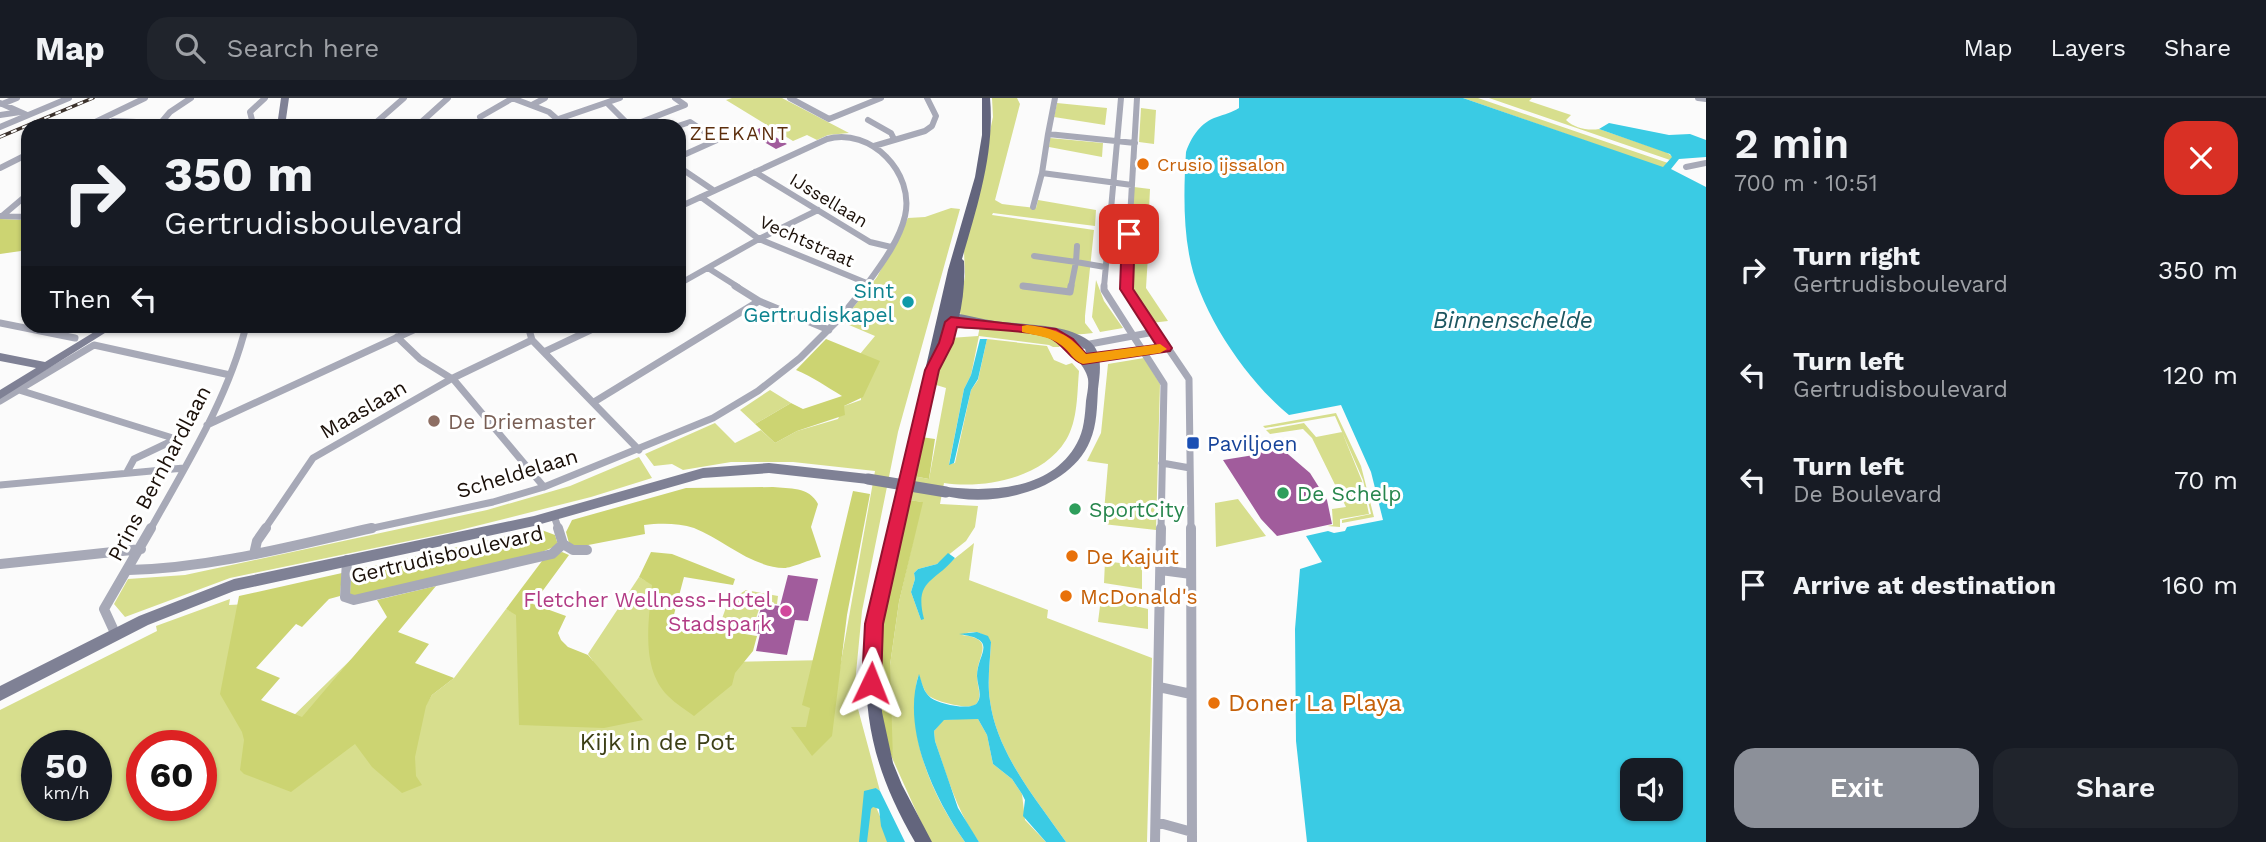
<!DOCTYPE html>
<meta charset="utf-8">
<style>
body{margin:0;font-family:"Work Sans",sans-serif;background:#20242c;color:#f1f3f6;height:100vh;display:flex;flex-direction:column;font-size:26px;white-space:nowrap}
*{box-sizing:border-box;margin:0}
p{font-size:23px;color:#9ea1a6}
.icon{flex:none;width:38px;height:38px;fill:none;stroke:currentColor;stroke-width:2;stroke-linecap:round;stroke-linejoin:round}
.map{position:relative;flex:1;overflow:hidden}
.panel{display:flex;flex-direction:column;background:#171b24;width:560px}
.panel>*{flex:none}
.top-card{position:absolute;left:21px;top:21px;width:665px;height:214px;border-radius:21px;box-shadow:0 2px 5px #0004;background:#171b24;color:#f1f3f6;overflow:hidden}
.buttons{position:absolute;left:1620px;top:660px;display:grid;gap:14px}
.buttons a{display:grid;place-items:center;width:63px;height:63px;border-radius:14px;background:#171b24;box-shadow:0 2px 5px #0004;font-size:35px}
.speed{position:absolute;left:21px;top:632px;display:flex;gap:14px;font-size:35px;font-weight:700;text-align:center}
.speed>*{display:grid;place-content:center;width:91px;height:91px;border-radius:50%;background:#171b24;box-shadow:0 2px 5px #0004;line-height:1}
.speed small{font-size:18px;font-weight:400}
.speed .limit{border:10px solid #d22;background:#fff;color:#111}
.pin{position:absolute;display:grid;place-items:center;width:60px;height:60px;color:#fff;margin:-30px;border-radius:14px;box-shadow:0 4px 10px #0006}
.me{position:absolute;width:77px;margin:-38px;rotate:2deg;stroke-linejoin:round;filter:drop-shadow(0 0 5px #0008)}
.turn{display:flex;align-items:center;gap:24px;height:147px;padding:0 28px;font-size:32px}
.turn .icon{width:91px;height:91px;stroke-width:2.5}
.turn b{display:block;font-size:49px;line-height:60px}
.then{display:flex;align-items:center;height:66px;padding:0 28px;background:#0003;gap:14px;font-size:26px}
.round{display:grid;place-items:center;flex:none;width:74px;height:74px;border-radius:21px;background:#20242c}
.summary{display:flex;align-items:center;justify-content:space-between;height:119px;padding:0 28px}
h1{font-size:42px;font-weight:600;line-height:52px}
.cta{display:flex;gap:14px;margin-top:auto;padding:14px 28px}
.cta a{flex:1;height:80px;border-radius:21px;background:#8c9099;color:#fff;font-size:28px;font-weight:600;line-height:80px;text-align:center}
.cta a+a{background:#20242c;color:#f1f3f6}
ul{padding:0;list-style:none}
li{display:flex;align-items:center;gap:21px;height:105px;padding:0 28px}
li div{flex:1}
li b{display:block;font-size:26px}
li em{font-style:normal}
header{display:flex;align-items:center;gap:42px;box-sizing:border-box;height:98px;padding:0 35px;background:#171b24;border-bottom:2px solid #363941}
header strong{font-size:33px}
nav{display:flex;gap:38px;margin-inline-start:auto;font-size:24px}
.search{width:490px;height:63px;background:#20242c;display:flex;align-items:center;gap:18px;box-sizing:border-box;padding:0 24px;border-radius:21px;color:#9ea1a6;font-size:26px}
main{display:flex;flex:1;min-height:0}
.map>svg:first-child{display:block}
</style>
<header>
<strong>Map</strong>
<div class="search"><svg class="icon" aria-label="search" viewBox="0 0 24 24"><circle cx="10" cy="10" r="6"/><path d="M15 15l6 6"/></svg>Search here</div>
<nav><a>Map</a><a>Layers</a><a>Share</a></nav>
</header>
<main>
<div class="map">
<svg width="1706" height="744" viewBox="0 0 1706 744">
<rect width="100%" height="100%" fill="#fbfbfb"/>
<path fill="#d7de8d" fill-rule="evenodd" d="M732,0H782L849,35L828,37L817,42L807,37L793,43L726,2Z
M992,0H1017L1020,6L995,102L1002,106L1036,110L1038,102L1096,112L1095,128L993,115L992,117L1094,132L1085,218V225L1093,235C1057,241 996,226 961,217L959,213L965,178L964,153L993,19Z
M1463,0H1478L1668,65L1665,69H1660Z
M1489,0H1532L1529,3L1571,17L1566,22C1574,30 1588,33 1599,31L1666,54L1673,59L1670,62Z
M1057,5L1107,10L1105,27L1054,19Z
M1141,10L1156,12L1154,46L1139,44Z
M1050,40L1103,45L1102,59L1049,49Z
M1134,89L1150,91L1148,132L1132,129Z
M951,110L960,111L898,334L862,513L854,596L880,693L876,690V709L891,744H0V612L157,533L156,528L230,501L229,507L249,506L248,662L376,537L427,605L432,597L454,580L506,511L512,514L514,511L591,568L593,563L588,556L639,479L646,483L650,475L668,540L726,564L829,562L837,586L875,373L793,364H731L683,372L672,366L654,368L645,356L715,325L735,345L761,332L775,345L797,333L838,321L844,308L861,302L860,256L875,238L842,224L877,179L908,120L925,119ZM37,648H96V707H37ZM142,648H201V707H142Z
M1132,139L1149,141L1146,190L1168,223L1151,225L1128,188Z
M1096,182L1104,203L1123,230L1100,234L1092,219Z
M980,228L1047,237L1063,244L1059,249H1053L1049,247L979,238L971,277L964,291L949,366L955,365L971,292L978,282L987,241L1047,248L1054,262L1066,267L1072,265L1079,273C1077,295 1078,322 1066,342C1043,380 985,391 944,385L940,406L978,408L975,429L966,443L937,466L918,471L914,475L915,481L911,494L921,522C921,513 918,503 921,494C927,481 961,456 974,445L969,482L1048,512L1047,520L1152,560L1147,744H1066C1037,702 997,656 990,603C987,584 990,564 991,544C983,534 974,531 962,537C996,541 978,556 977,576C976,586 984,600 975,607C968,612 933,603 928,597C923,591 921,583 919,577C915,585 916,594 915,603C913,654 936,703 965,744H930L893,662L890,626V567L899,504L922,404L909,402L913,378L929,381L946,290L933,286L950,240L978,238Z
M1144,260L1160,286L1156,432L1103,426L1108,366L1087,363L1101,335L1108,266Z
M770,292L791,305L755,326L740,312Z
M1336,315L1361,368L1374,419L1342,425V422L1371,416L1363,382L1335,318L1265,330L1263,328Z
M1304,325L1316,339L1342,334L1362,383L1369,416L1340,421V429L1327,428L1333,427L1332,411L1346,409L1312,340L1303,331L1270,336L1266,332Z
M639,359L652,380L591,399L452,434L230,480L125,519L114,506L128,481L185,477L487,412L570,388Z
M1238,401L1266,438L1216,449L1215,405Z
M1105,463L1142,468V491L1104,485Z
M746,492L778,498L777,506L761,505L751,536L718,532L730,498L735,499Z
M1101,500L1148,511V531L1098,524Z
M972,620L978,621L987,637L993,666L1012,681L1022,696L1025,722L1046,744H979C957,714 947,678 935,643L934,633L943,622Z"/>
<path fill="#ccd472" d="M0,121L28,122V152L0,156Z
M826,241L880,263L863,299L844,308L845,317L797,333L775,345L755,326L791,305L803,311L842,298C827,289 813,279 796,272Z
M921,339L935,341L929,381L913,378Z
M773,389C789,391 809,388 818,406L811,429L821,459C811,461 792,470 784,470C751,469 724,442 694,430C679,425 660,425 644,427L645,436L578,449L569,445L566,434L572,422L686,390Z
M853,393L870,396L847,517L832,638L812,658L791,629H806L810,610L802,607Z
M909,402L923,404L899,504L890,567L893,662C858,578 891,485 909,402Z
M539,431L555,437L558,447L542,454L355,498L350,496L351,473Z
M562,454L569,457L533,506L566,518L558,535L561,542L568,549L588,557L643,622L604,630L519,627L516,517L506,511L542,463Z
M651,454L672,456L735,481L733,487L684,479L672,524L757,538L753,553L735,575L732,587L694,618C686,612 676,606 668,598C640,570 649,522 652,487L639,479Z
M342,475L340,498L329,501L302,529L296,526L256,570L280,580L261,602L302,619L387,519L377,502L436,488L398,534L429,546L415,565L454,580L432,597L426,608L415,659L416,678L422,687L402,695L372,669L355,646L291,694L244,676L240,672L244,642L242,634L220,596L239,498Z"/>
<path fill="#3acbe4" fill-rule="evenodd" d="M1239,0H1463L1663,69L1672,59L1670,56L1599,31L1609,25L1669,37L1690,36L1706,42V59L1679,61L1671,71L1706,89V744H1307L1296,643L1295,531L1300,471L1322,464L1306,438L1328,433L1334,435L1345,433L1347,429L1383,422L1371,374L1341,307L1289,317C1245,281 1198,211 1189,156C1183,123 1184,87 1186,54C1191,39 1201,24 1217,19C1225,16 1231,15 1239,10ZM1671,672V710H1633V672Z
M980,241H987L978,281L971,292L954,365L949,367L964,291L971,277Z
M948,455L955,460C934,485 914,482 924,521L921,522L911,494L915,481L914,475L918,471L937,466Z
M977,534L988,538L991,544C990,564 987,584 990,603C997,656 1037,702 1066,744H1046L1023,718L1025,702L1022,696L1012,681L993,666L987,637L978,621L944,622L934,633L935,643L958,710L979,744H965C934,700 901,630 919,576C922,584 923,594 931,600C939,606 970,613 977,605C983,597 977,587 977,578C977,555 1000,542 959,536Z
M876,690L880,693L905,744H887L881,728L879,711L873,709L871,711L867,744H859L864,693Z"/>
<path fill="#a15c9c" d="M760,30L772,37L787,46L776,51L749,35Z
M1267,350L1269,354L1282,351L1310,375L1327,402L1332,426L1277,438L1261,421L1223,362L1254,357L1251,353Z
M788,477L818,481L808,523L795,522L787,557L756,553L760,536L754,535L762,506L780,508Z"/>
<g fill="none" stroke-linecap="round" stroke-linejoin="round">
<path stroke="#a7a9b7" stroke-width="6" d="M512,0L549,14L557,21
M790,0L829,21L881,0
M1698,0L1706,1
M0,5L27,17
M607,5L630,28
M2,6L17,0
M532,7L545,0
M0,17L20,14
M480,19L513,0
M868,22L891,35L894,41
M113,23L160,25
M159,27L170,14L191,0
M246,27L252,22L250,14L265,0
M87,28L145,0
M372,28L404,0
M417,28L448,0
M538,28L620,0
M631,28L685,7L675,0
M678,28L690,24L717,42L679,59
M0,29L69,0
M1048,36L1055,0
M874,48L925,33L932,28L936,18L927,0
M679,69L713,92
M1686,69L1706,65
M0,70L28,56
M755,74L870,144L891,149
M1132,87L1042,75L1048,36L1135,45
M701,99L759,141L869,186
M679,109L827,41C871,29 915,75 905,118C899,144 880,168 865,189
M1033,109L1042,75
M0,118L28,119
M2,118L28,96
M1109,129L1129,132
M1077,148L1076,164L1105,169
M1034,158L1076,164L1071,189
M708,170L738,189
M679,186L759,141L818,112
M1023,188L1033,189
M1104,189L1121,0
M1126,189L1137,0"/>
<path stroke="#a7a9b7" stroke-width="7" d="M735,188L759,203L829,232
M1023,188L1070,194L1071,188
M1104,188V192L1164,286L1161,432
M1126,188L1189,281L1191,432
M0,225L75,240
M528,228L532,242L639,352
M397,239L420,261L454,282L544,389
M1074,249L1154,234
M544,254L599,228
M1089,261L1165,250
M19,292L176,341L134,361L127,374
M0,303L94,247L230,277
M594,304L759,203
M207,327L422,228
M1162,365L1190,370
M0,387L184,370
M554,418L559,432
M150,432C186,367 228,301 246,228
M264,432L313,360L451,281L532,242
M364,432L493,404L544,389L713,320L758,293L800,260L841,219L866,188"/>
<path stroke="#a7a9b7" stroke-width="10" d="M1191,430L1192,744
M563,446L573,452H587
M254,456L257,443L266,430
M347,462L345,499L354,502L552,456L563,446L558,430
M0,466L141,451
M129,472C211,470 292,448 372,430
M1161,472L1191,476
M115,535L104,511L151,430
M1159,589L1191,596
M1156,724L1192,734
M1155,744L1161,430"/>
<path fill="#7f8195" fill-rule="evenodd" d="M281,0H289L285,28H277Z
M953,215C967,217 981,221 995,223C1022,227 1065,225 1088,242C1104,254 1100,274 1098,291C1097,308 1097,327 1090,343C1069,394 990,411 942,397L940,394L942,391L946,389C992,394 1052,392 1077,345C1084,333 1085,317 1086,303C1087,296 1089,288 1088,281C1086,267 1065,248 1054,240L1053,237L984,228L953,221L943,223L938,220L939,218ZM1070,241L1085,251L1089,264L1078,247Z
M104,228H116L0,301V292L36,270L0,263V255L45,264Z
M769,365L868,376L872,378L874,381L872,384L868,386L769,375L703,380L534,428L234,493L148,527L0,603V588L139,518L234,481L534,418L703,370Z"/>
<path fill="#63657d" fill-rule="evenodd" d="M982,0H990C995,54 977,109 962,161L964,163C966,200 958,236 940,269H937L881,526L880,558L882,614L893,665L902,687L932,744H915C870,666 862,614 867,526L948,172L975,79L982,37Z"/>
<g stroke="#3b312b" stroke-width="3.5">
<path id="rail" d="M0,39L93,0"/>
</g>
<use href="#rail" stroke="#fff" stroke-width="2" stroke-dasharray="6" stroke-linecap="butt"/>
<path stroke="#7f8195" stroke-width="11" d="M868,381L946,394"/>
</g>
<path fill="#e11d48" stroke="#92132f" stroke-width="2" d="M1129,133L1135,136L1133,191L1172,250L1170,253L1083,266C1070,262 1063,245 1049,239C1033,232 978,231 957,229L953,245L939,272L883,526L881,585L878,591L871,594L865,591L862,585L865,526L925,272L939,245L945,224L951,219L1056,231L1073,241L1086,256L1156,247L1120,191L1122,136Z"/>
<path fill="#f59e0b" d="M1027,227C1054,230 1069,236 1086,256L1160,246L1167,251L1160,255L1083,266C1073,263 1070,253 1061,247C1049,238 1037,238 1022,234V228Z"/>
<g fill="#e8710a" stroke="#fff" stroke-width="2.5">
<circle cx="1143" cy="66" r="7"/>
<circle cx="1072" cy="458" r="7"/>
<circle cx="1066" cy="498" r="7"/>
<circle cx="1214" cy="605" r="7"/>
</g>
<circle fill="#0f9aa8" stroke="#fff" stroke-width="2.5" cx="908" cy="204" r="7"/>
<circle fill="#8d6e63" stroke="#fff" stroke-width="2.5" cx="434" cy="323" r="7"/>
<rect fill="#1a4fb4" stroke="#fff" stroke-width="2.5" x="1186" y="338" width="14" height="14" rx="3.5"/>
<g fill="#2e9e5b" stroke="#fff" stroke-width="2.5">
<circle cx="1283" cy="395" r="7"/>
<circle cx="1075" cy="411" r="7"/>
</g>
<circle fill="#d1479c" stroke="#fff" stroke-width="2.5" cx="786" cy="513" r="7"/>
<g text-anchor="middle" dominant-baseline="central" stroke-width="6" stroke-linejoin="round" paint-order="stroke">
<g font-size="18" fill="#c56008" stroke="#fff" text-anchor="start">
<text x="1157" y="66">Crusio ijssalon</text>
</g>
<g font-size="18" fill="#1b1009" stroke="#fff">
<text transform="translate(829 102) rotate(31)">IJssellaan</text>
<text transform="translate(807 143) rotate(24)">Vechtstraat</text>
</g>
<g font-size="19" letter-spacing="2" fill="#5c2e0d" stroke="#fff">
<text x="740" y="35">ZEEKANT</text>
</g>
<g font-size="21" fill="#0d838f" stroke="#fff" text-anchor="end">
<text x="894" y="192">Sint<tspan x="894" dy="24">Gertrudiskapel</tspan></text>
</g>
<g font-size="21" fill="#1b1009" stroke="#fff">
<text transform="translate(363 311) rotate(-30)">Maaslaan</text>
<text transform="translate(159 375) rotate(-62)">Prins Bernhardlaan</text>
<text transform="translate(517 375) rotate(-17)">Scheldelaan</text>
<text transform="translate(447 456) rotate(-13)">Gertrudisboulevard</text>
</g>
<g font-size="21" fill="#785e54" stroke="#fff" text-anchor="start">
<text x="448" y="323">De Driemaster</text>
</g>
<g font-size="21" fill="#164399" stroke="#fff" text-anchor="start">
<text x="1207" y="345">Paviljoen</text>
</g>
<g font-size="21" fill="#27864d" stroke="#fff" text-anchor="start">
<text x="1297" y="395">De Schelp</text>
<text x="1089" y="411">SportCity</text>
</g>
<g font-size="21" fill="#c56008" stroke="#fff" text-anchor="start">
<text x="1086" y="458">De Kajuit</text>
<text x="1080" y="498">McDonald's</text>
</g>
<g font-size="21" fill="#b23c85" stroke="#fff" text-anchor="end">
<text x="772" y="501">Fletcher Wellness-Hotel<tspan x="772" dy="24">Stadspark</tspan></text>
</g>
<g font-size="23" font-style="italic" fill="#1c5660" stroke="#fff">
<text x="1513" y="222">Binnenschelde</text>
</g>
<g font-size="24" fill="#c56008" stroke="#fff" text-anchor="start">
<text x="1228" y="605">Doner La Playa</text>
</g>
<g font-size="24" fill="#3d4017" stroke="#fff">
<text x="657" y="644">Kijk in de Pot</text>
</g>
</g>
</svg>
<div class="buttons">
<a><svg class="icon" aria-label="sound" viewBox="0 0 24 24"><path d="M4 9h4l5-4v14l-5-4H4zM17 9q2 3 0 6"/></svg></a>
</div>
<div class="speed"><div>50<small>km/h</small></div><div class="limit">60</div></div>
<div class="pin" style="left:1129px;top:136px;background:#d93025"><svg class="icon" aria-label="arrive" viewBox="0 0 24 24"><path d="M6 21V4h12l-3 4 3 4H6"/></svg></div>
<svg class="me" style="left:871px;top:585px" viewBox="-20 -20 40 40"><path d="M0-17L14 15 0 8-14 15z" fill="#e11d48" stroke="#fff" stroke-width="4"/></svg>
<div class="top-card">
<div class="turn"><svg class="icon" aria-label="right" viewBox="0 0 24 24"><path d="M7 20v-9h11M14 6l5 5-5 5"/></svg><div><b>350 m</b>Gertrudisboulevard</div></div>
<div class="then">Then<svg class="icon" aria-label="left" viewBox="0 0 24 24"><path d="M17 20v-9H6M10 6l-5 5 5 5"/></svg></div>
</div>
</div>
<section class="panel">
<div class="summary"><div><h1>2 min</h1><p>700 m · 10:51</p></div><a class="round" style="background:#d93025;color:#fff"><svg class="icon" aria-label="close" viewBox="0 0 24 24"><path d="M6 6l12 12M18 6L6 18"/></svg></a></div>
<ul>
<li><svg class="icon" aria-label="right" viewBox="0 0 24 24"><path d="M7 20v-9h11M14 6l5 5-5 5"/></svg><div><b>Turn right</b><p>Gertrudisboulevard</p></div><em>350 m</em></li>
<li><svg class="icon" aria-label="left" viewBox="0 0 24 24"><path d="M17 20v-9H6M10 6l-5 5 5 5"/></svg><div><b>Turn left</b><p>Gertrudisboulevard</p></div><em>120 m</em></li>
<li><svg class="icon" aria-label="left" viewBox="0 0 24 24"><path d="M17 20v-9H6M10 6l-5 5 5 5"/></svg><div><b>Turn left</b><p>De Boulevard</p></div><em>70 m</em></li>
<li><svg class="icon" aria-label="arrive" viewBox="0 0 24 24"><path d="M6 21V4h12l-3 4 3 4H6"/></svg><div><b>Arrive at destination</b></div><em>160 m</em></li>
</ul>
<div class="cta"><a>Exit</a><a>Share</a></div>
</section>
</main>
